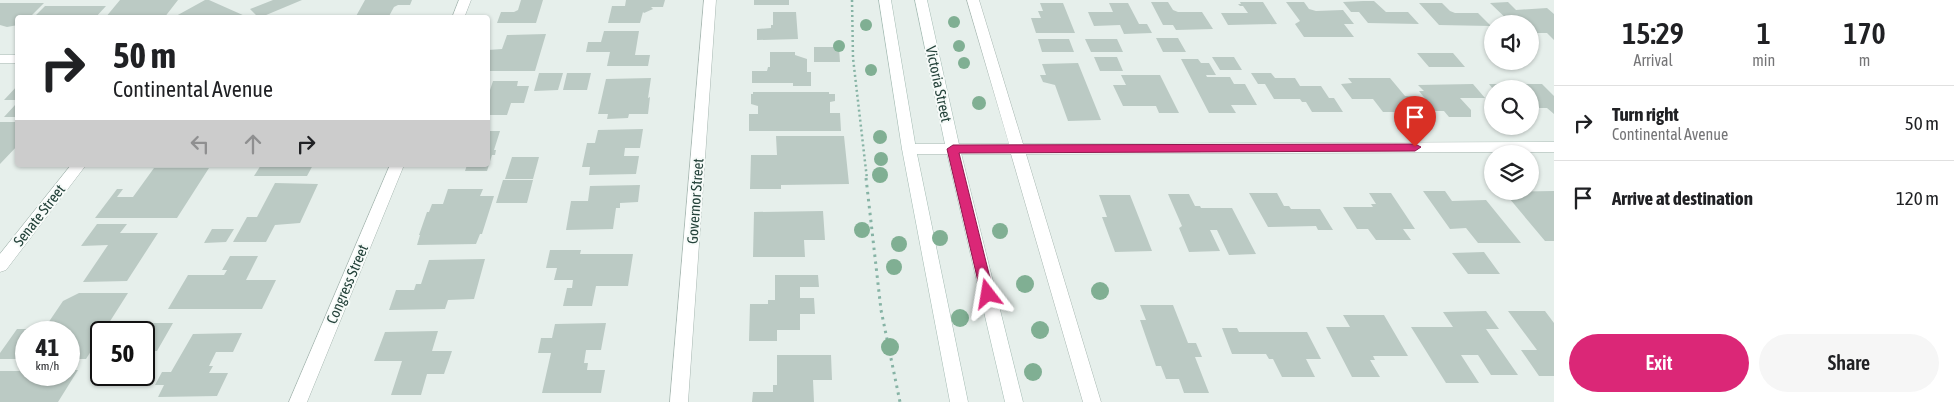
<!DOCTYPE html>
<style>
body{margin:0;font-family:"Asap Condensed",sans-serif;background:#f6f6f6;color:#202124;height:100vh;display:flex;flex-direction:column;font-size:19px;white-space:nowrap}
*{box-sizing:border-box;margin:0}
p{font-size:16px;color:#757577}
.icon{flex:none;width:28px;height:28px;fill:none;stroke:currentColor;stroke-width:2;stroke-linecap:round;stroke-linejoin:round}
.map{position:relative;flex:1;overflow:hidden}
.details{display:flex;flex-direction:column;background:#fff;width:400px}
.details>*{flex:none}
.banner{position:absolute;left:15px;top:15px;width:475px;height:152px;border-radius:5px;box-shadow:0 1px 4px #0004;background:#fff;color:#202124;overflow:hidden}
.controls{position:absolute;left:1484px;top:15px;display:grid;gap:10px}
.controls a{display:grid;place-items:center;width:55px;height:55px;border-radius:50%;background:#fff;box-shadow:0 1px 4px #0004;font-size:25px}
.speed{position:absolute;left:15px;top:321px;display:flex;gap:10px;font-size:25px;font-weight:700;text-align:center}
.speed>*{display:grid;place-content:center;width:65px;height:65px;border-radius:50%;background:#fff;box-shadow:0 1px 4px #0004;line-height:1}
.speed small{font-size:12px;font-weight:400}
.speed .limit{border:2px solid #111;border-radius:8px;background:#fff;color:#111}
.pin{position:absolute;display:grid;place-items:center;width:42px;height:42px;color:#fff;margin:-51px -21px;border-radius:50% 50% 50% 0;rotate:-45deg;box-shadow:0 0 5px #0007}
.pin .icon{rotate:45deg}
.me{position:absolute;width:55px;margin:-28px;rotate:346deg;stroke-linejoin:round;filter:drop-shadow(0 0 4px #0008)}
.turn{display:flex;align-items:center;gap:18px;height:105px;padding:0 15px;font-size:22px}
.turn .icon{width:65px;height:65px;stroke-width:2.5}
.turn b{display:block;font-size:35px;line-height:42px}
.lanes{display:flex;align-items:center;height:48px;padding:0 15px;background:#0003;justify-content:center;gap:25px;direction:ltr}
.lanes .off{opacity:.35}
.eta{display:flex;justify-content:space-evenly;align-items:center;height:85px;text-align:center}
.eta b{font-size:30px;font-weight:600;line-height:35px}
.button{display:flex;gap:10px;margin-top:auto;padding:10px 15px}
.button a{flex:1;height:58px;border-radius:30px;background:#db2777;color:#fff;font-size:20px;font-weight:600;line-height:58px;text-align:center}
.button a+a{background:#f6f6f6;color:#202124}
ul{padding:0;list-style:none}
li{display:flex;align-items:center;gap:15px;height:75px;padding:0 15px;border-top:1px solid #e0e0e0}
li div{flex:1}
li b{display:block;font-size:19px}
li em{font-style:normal}
main{display:flex;flex:1;min-height:0}
.map>svg:first-child{display:block}
</style>
<main>
<div class="map">
<svg width="1554" height="402" viewBox="0 0 1554 402">
<rect width="100%" height="100%" fill="#e6efeb"/>
<path fill="#bbcac4" d="M120,0H178L164,18H105Z
M205,0H209L245,16H176Z
M273,0H302L259,18L250,9Z
M365,0H412L410,5H398L394,7L388,18H355Z
M521,0H543L536,23H497L501,12H514L518,10Z
M626,0H665L663,7H651L653,9L644,13L643,12L640,23H608L612,6H625Z
M754,0H789V5H754Z
M1363,1H1374L1386,12H1408L1419,24L1368,23L1359,12H1351L1343,2Z
M1151,2H1168L1173,10L1178,12H1202L1213,29L1176,30L1173,25H1163Z
M1240,2H1263L1277,24L1228,25L1221,13H1248L1243,6H1240L1238,4H1241Z
M1286,2H1304L1309,9L1316,11L1343,10L1354,24H1344L1354,37H1304L1295,24L1300,21Z
M1508,2L1516,10L1547,8L1554,14V40L1547,33H1530V24H1512L1490,3Z
M0,3H44L29,18H18V25L7,27L0,25Z
M1040,3H1063L1075,33H1036L1031,18H1041L1038,11H1043Z
M1109,3H1128L1139,24H1147L1152,33L1124,34L1120,25L1094,26L1088,12H1113Z
M1419,3H1442L1450,11L1455,13H1478L1491,26L1439,25Z
M45,6H106L95,18H33Z
M773,12H796L798,39L757,40V29L771,28V25H773Z
M328,15H353L351,18H326Z
M604,31H639L635,55H650L648,66H607L610,52H586L588,42H601Z
M546,34L535,71H488V50L502,49L507,35Z
M1156,38H1178L1186,52H1163Z
M1038,39H1069L1074,52H1042Z
M1085,39H1117L1123,52H1091Z
M814,47H839L840,62H814Z
M770,52H795V55L807,59V72H811V86H793V83H752V71H767L768,67H770Z
M1417,53H1453L1465,67H1429Z
M1094,57H1117L1123,71H1100Z
M1212,57H1234L1242,70H1220Z
M1181,59H1198L1201,63H1209L1216,75H1206L1207,77H1230L1234,84H1245L1257,105H1231L1236,113H1209Z
M1078,63L1101,120L1068,121L1055,85L1043,82L1040,75H1046L1042,64Z
M539,73H563L558,90L534,91Z
M567,73H591L587,90H563Z
M1251,73H1271L1275,78H1295L1300,86H1321L1329,98H1334L1343,112H1312L1306,102H1302L1300,99H1274L1265,84H1258Z
M1121,75H1160L1179,113H1159L1156,106H1123L1113,85H1126Z
M651,78L648,98L650,97L648,114H629L628,118L607,119L608,114H598L606,79Z
M1348,78H1390L1405,96H1414L1427,112H1383L1373,99H1352L1341,84L1352,83Z
M493,81H518L517,86H529L524,103H511L507,115H488V90H490Z
M1473,84L1485,98H1460L1471,110V117H1449L1444,111H1435L1419,91H1424L1418,85Z
M1489,84H1542L1554,96V114L1547,108H1530V89H1493Z
M18,85V100H4Z
M753,92H829V94H835V101L830,102V113H840L841,131H749V114H758V106L751,104V94H753Z
M15,105H18V117H4Z
M0,122H18V145L0,164Z
M643,129L640,148H625L624,156H639L636,174L589,175L590,167H582L587,143H595L598,130Z
M488,131H500L494,150H496L495,155H492L487,171H465L467,165H488Z
M776,136H844L849,184L781,185V189H750L751,155H777Z
M512,157H539L533,179H505Z
M261,165H313L307,176H254Z
M154,168H209L177,218H95L117,189H123L117,197H133Z
M503,180H533L527,203H496Z
M275,183L318,184L300,223L275,225L266,242H233L247,217H257Z
M640,185L638,202L620,203V208H616L613,229L566,230L571,201H588L590,186Z
M448,189H483L480,196H494L482,234H480L476,244L417,245L420,235H419L427,212H429L432,204H443Z
M1423,191H1445L1452,201L1486,200L1521,243H1478L1466,228L1450,229Z
M1554,191V241H1545L1504,192Z
M1249,193H1277L1284,206H1289L1291,209H1320L1333,230H1318L1316,226L1268,227Z
M1369,193H1391L1415,229H1403L1411,240H1376L1368,229H1357L1343,207H1373L1371,204H1376Z
M1168,194H1189L1195,206H1200L1201,208H1232L1256,254L1229,255L1217,230H1210L1220,251L1189,252L1179,228L1182,226Z
M1099,195H1130L1152,251L1115,252L1102,217H1107Z
M823,211L825,240H804L805,257H753L754,212Z
M97,224H127L120,233H158L127,281L83,282L108,245L81,246Z
M212,229H234L226,242L204,243Z
M550,250H581L580,254H633L628,286H596L592,306H563L567,288H572L573,280H554L557,268H546Z
M1484,252L1500,274H1468L1452,253Z
M230,256H258L246,280H276L262,309H168L188,275H224L227,270H222Z
M485,259L474,299L448,300L445,309L389,310L396,290H414L416,284H421L429,260Z
M775,275H818L819,287H800V298H814L815,314H800V330H777V341H749L750,304H768V300H775Z
M79,293H128L86,359H69V332H26V359H0V353L17,329H44L63,301Z
M1140,305H1173L1188,343H1196L1202,357H1195L1209,393H1184L1179,379H1166L1161,366H1156L1140,320H1146Z
M1486,311L1499,329H1486L1518,375H1491L1478,355H1461L1479,383H1446L1411,327H1453L1443,312Z
M1508,311H1545L1554,323V376H1539L1521,350H1537Z
M1343,315H1384L1408,356H1373L1375,360H1370L1380,377H1352L1326,327H1350Z
M137,323H173L157,351H144V332H131Z
M606,323L601,350H586L584,363H588L587,370H605L601,393H542L551,353H538L541,338H552L555,324Z
M1222,328H1237L1239,332H1307L1321,359H1306L1315,377H1282L1273,359H1269L1266,354H1232Z
M438,331L432,351H452L444,374H427L421,395H391L402,361H374L385,332Z
M242,333L233,352H216L209,366H213L209,373H228L217,396L158,397L164,385H155L162,372H171L193,334Z
M777,355H831L832,380H813L814,402H752L753,392H773V385H777Z
M69,370H78L58,402H0V371H26V375H69Z"/>
<g fill="none" stroke-linecap="round" stroke-linejoin="round">
<g stroke="#a8b8b2" stroke-width="1">
<path id="street" d="M459,0H471L464,18H452Z
M704,0H716L688,402H670Z
M967,0H979L1023,144L1554,142V152L1026,154L1101,402H1083L1011,154H909L904,152L902,149L904,146L909,144H1009Z
M0,55H18V63H0Z
M71,165H86L6,270L0,272V254Z
M390,165H404L307,402H289Z"/>
</g>
<g stroke="#a4bbb3" stroke-width="1">
<path id="secondary" d="M879,0H891L916,149L968,402H950L902,149Z
M915,0H927L960,149L1023,402H1005L946,149Z"/>
</g>
<path stroke="#86b3a5" stroke-width="2.5" stroke-dasharray="2 3" stroke-linecap="butt" d="M852,0L853,58L867,179"/>
<path stroke="#86b3a5" stroke-width="3" stroke-dasharray="2.5 4.5" stroke-linecap="butt" d="M866,178L881,310L900,402"/>
<use href="#street" fill="#fff" fill-rule="evenodd"/>
<use href="#secondary" fill="#fff" fill-rule="evenodd"/>
</g>
<g fill="#80af93">
<circle cx="954" cy="22" r="6"/>
<circle cx="866" cy="25" r="6"/>
<circle cx="839" cy="46" r="6"/>
<circle cx="959" cy="46" r="6"/>
<circle cx="964" cy="63" r="6"/>
<circle cx="871" cy="70" r="6"/>
<circle cx="979" cy="103" r="7"/>
<circle cx="880" cy="137" r="7"/>
<circle cx="881" cy="159" r="7"/>
<circle cx="880" cy="175" r="8"/>
<circle cx="862" cy="230" r="8"/>
<circle cx="1000" cy="231" r="8"/>
<circle cx="940" cy="238" r="8"/>
<circle cx="899" cy="244" r="8"/>
<circle cx="894" cy="267" r="8"/>
<circle cx="1025" cy="284" r="9"/>
<circle cx="1100" cy="291" r="9"/>
<circle cx="960" cy="318" r="9"/>
<circle cx="1040" cy="330" r="9"/>
<circle cx="890" cy="347" r="9"/>
<circle cx="1033" cy="372" r="9"/>
</g>
<path fill="#db2777" stroke="#8e194d" d="M1415,144L1421,147L1415,151L959,153L994,294L992,297H983L981,294L947,149L953,145Z"/>
<g text-anchor="middle" dominant-baseline="central" stroke-width="4" stroke-linejoin="round" paint-order="stroke">
<g font-size="15" fill="#24423a" stroke="#f7fbf9">
<text transform="translate(939 84) rotate(78)">Victoria Street</text>
<text transform="translate(695 201) rotate(-86)">Governor Street</text>
<text transform="translate(39 215) rotate(-52)">Senate Street</text>
<text transform="translate(347 284) rotate(-67)">Congress Street</text>
</g>
</g>
</svg>
<div class="controls">
<a><svg class="icon" aria-label="sound" viewBox="0 0 24 24"><path d="M4 9h4l5-4v14l-5-4H4zM17 9q2 3 0 6"/></svg></a>
<a><svg class="icon" aria-label="search" viewBox="0 0 24 24"><circle cx="10" cy="10" r="6"/><path d="M15 15l6 6"/></svg></a>
<a><svg class="icon" aria-label="layers" viewBox="0 0 24 24"><path d="M12 4l9 5-9 5-9-5zM3 14l9 5 9-5"/></svg></a>
</div>
<div class="speed"><div>41<small>km/h</small></div><div class="limit">50</div></div>
<div class="pin" style="left:1415px;top:147px;background:#d93025"><svg class="icon" aria-label="arrive" viewBox="0 0 24 24"><path d="M6 21V4h12l-3 4 3 4H6"/></svg></div>
<svg class="me" style="left:988px;top:294px" viewBox="-20 -20 40 40"><path d="M0-17L14 15 0 8-14 15z" fill="#db2777" stroke="#fff" stroke-width="4"/></svg>
<div class="banner">
<div class="turn"><svg class="icon" aria-label="right" viewBox="0 0 24 24"><path d="M7 20v-9h11M14 6l5 5-5 5"/></svg><div><b>50 m</b>Continental Avenue</div></div>
<div class="lanes"><svg class="icon off" aria-label="left" viewBox="0 0 24 24"><path d="M17 20v-9H6M10 6l-5 5 5 5"/></svg><svg class="icon off" aria-label="ahead" viewBox="0 0 24 24"><path d="M12 20V5M6 11l6-6 6 6"/></svg><svg class="icon" aria-label="right" viewBox="0 0 24 24"><path d="M7 20v-9h11M14 6l5 5-5 5"/></svg></div>
</div>
</div>
<section class="details">
<div class="eta">
<div><b>15:29</b><p>Arrival</p></div>
<div><b>1</b><p>min</p></div>
<div><b>170</b><p>m</p></div>
</div>
<ul>
<li><svg class="icon" aria-label="right" viewBox="0 0 24 24"><path d="M7 20v-9h11M14 6l5 5-5 5"/></svg><div><b>Turn right</b><p>Continental Avenue</p></div><em>50 m</em></li>
<li><svg class="icon" aria-label="arrive" viewBox="0 0 24 24"><path d="M6 21V4h12l-3 4 3 4H6"/></svg><div><b>Arrive at destination</b></div><em>120 m</em></li>
</ul>
<div class="button"><a>Exit</a><a>Share</a></div>
</section>
</main>
